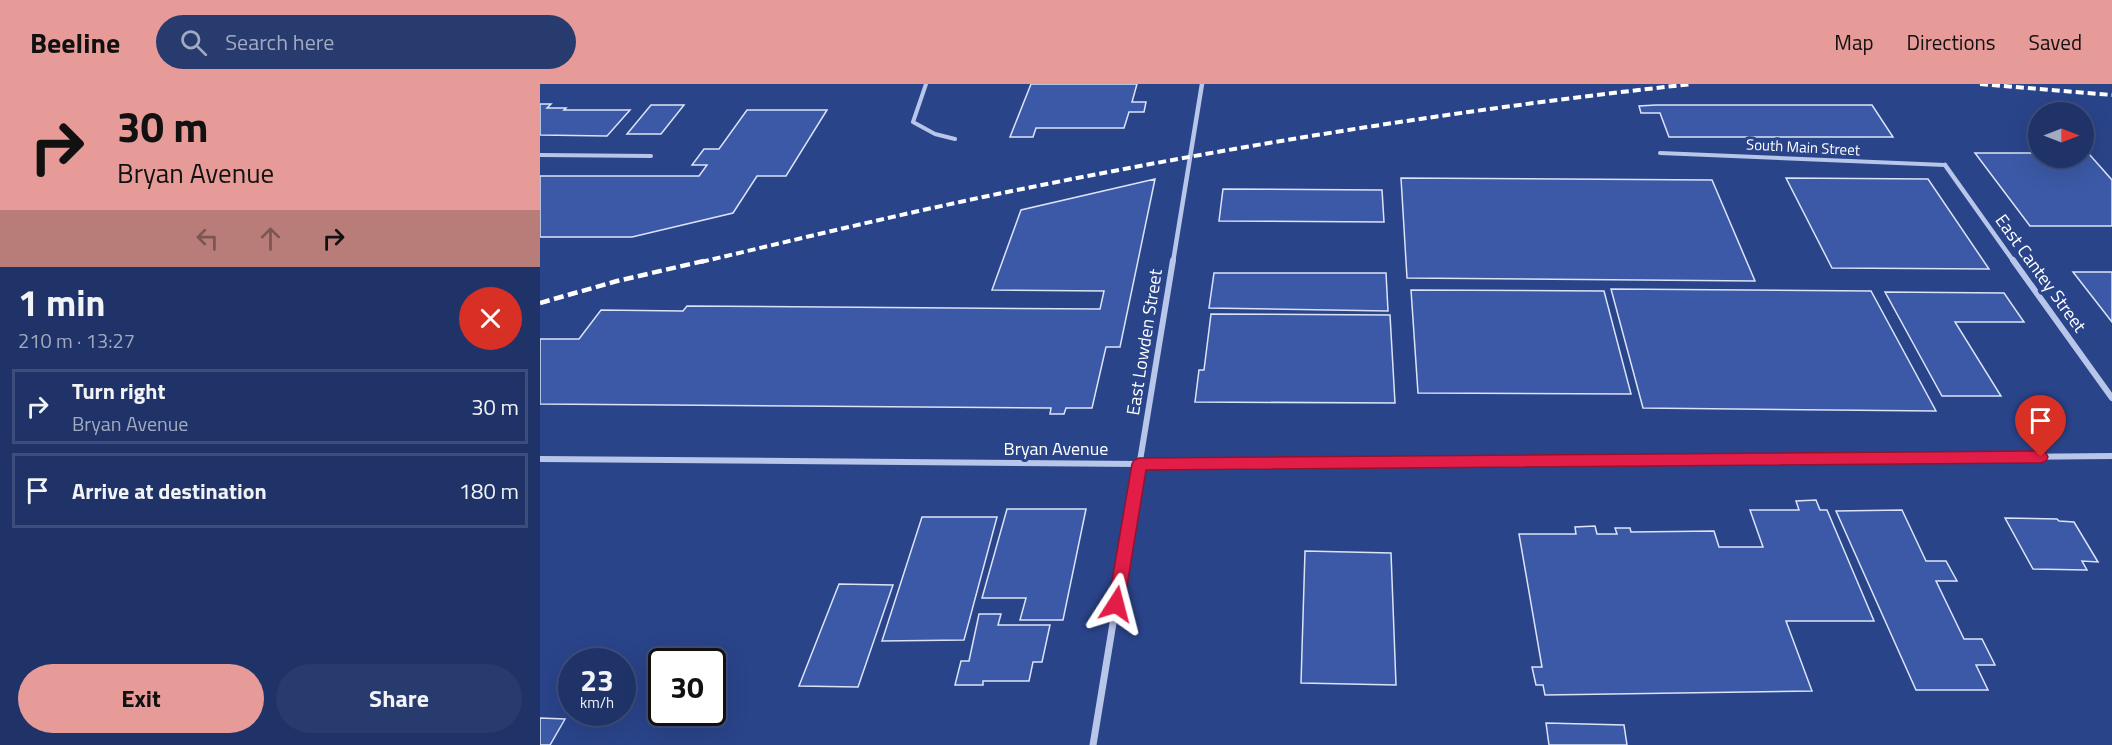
<!DOCTYPE html>
<meta charset="utf-8">
<style>
body{margin:0;font-family:"Titillium Web",sans-serif;background:#283b6e;color:#f1f3f6;height:100vh;display:flex;flex-direction:column;font-size:22px;white-space:nowrap}
*{box-sizing:border-box;margin:0}
p{font-size:20px;color:#a2aac0}
.icon{flex:none;width:33px;height:33px;fill:none;stroke:currentColor;stroke-width:2;stroke-linecap:round;stroke-linejoin:round}
.map{position:relative;flex:1;overflow:hidden}
.side{display:flex;flex-direction:column;background:#203368;width:540px}
.side>*{flex:none}
.banner{background:#e69b98;color:#111;overflow:hidden}
.needle{width:39px;rotate:90deg}
.tools{position:absolute;left:1488px;top:18px;display:grid;gap:12px}
.tools a{display:grid;place-items:center;width:66px;height:66px;border-radius:50%;background:#203368;box-shadow:0 6px 24px #0002,0 0 0 2px #3d4e7c;font-size:30px}
.speed{position:absolute;left:18px;top:564px;display:flex;gap:12px;font-size:30px;font-weight:700;text-align:center}
.speed>*{display:grid;place-content:center;width:78px;height:78px;border-radius:50%;background:#203368;box-shadow:0 6px 24px #0002,0 0 0 2px #3d4e7c;line-height:1}
.speed small{font-size:15px;font-weight:400}
.speed .limit{border:3px solid #111;border-radius:9px;background:#fff;color:#111}
.pin{position:absolute;display:grid;place-items:center;width:51px;height:51px;color:#fff;margin:-62px -26px;border-radius:50% 50% 50% 0;rotate:-45deg;box-shadow:0 0 6px #0007}
.pin .icon{rotate:45deg}
.me{position:absolute;width:66px;margin:-33px;rotate:9deg;stroke-linejoin:round;filter:drop-shadow(0 0 4px #0008)}
.turn{display:flex;align-items:center;gap:21px;height:126px;padding:0 18px;font-size:27px}
.turn .icon{width:78px;height:78px;stroke-width:2.5}
.turn b{display:block;font-size:42px;line-height:51px}
.lanes{display:flex;align-items:center;height:57px;padding:0 18px;background:#0003;justify-content:center;gap:30px;direction:ltr}
.lanes .off{opacity:.35}
.round{display:grid;place-items:center;flex:none;width:63px;height:63px;border-radius:32px;background:#283b6e}
.summary{display:flex;align-items:center;justify-content:space-between;height:102px;padding:0 18px}
h1{font-size:36px;font-weight:700;line-height:45px}
.button{display:flex;gap:12px;margin-top:auto;padding:12px 18px}
.button a{flex:1;height:69px;border-radius:36px;background:#e69b98;color:#111;font-size:24px;font-weight:700;line-height:69px;text-align:center}
.button a+a{background:#283b6e;color:#f1f3f6}
ul{padding:0;list-style:none}
li{display:flex;align-items:center;gap:18px;height:75px;margin:0 12px 9px;padding:0 6px;border:3px solid #3d4e7c;border-radius:0px}
li div{flex:1}
li b{display:block;font-size:22px}
li em{font-style:normal}
header{display:flex;align-items:center;gap:36px;box-sizing:border-box;height:84px;padding:0 30px;background:#e69b98;color:#111}
header strong{font-size:28px}
nav{display:flex;gap:33px;margin-inline-start:auto;font-size:21px}
.search{width:420px;height:54px;background:#283b6e;display:flex;align-items:center;gap:15px;box-sizing:border-box;padding:0 21px;border-radius:33px;color:#a2aac0;font-size:22px}
main{display:flex;flex:1;min-height:0}
.map>svg:first-child{display:block}
</style>
<header>
<strong>Beeline</strong>
<div class="search"><svg class="icon" aria-label="search" viewBox="0 0 24 24"><circle cx="10" cy="10" r="6"/><path d="M15 15l6 6"/></svg>Search here</div>
<nav><a>Map</a><a>Directions</a><a>Saved</a></nav>
</header>
<main>
<section class="side">
<div class="banner">
<div class="turn"><svg class="icon" aria-label="right" viewBox="0 0 24 24"><path d="M7 20v-9h11M14 6l5 5-5 5"/></svg><div><b>30 m</b>Bryan Avenue</div></div>
<div class="lanes"><svg class="icon off" aria-label="left" viewBox="0 0 24 24"><path d="M17 20v-9H6M10 6l-5 5 5 5"/></svg><svg class="icon off" aria-label="ahead" viewBox="0 0 24 24"><path d="M12 20V5M6 11l6-6 6 6"/></svg><svg class="icon" aria-label="right" viewBox="0 0 24 24"><path d="M7 20v-9h11M14 6l5 5-5 5"/></svg></div>
</div>
<div class="summary"><div><h1>1 min</h1><p>210 m · 13:27</p></div><a class="round" style="background:#d93025;color:#fff"><svg class="icon" aria-label="close" viewBox="0 0 24 24"><path d="M6 6l12 12M18 6L6 18"/></svg></a></div>
<ul>
<li><svg class="icon" aria-label="right" viewBox="0 0 24 24"><path d="M7 20v-9h11M14 6l5 5-5 5"/></svg><div><b>Turn right</b><p>Bryan Avenue</p></div><em>30 m</em></li>
<li><svg class="icon" aria-label="arrive" viewBox="0 0 24 24"><path d="M6 21V4h12l-3 4 3 4H6"/></svg><div><b>Arrive at destination</b></div><em>180 m</em></li>
</ul>
<div class="button"><a>Exit</a><a>Share</a></div>
</section>
<div class="map">
<svg width="1572" height="661" viewBox="0 0 1572 661">
<rect width="100%" height="100%" fill="#2a448a"/>
<path fill="#3b59a6" stroke="#dbe3f7" stroke-width="1.5" d="M491,0H597L592,18H606L604,28H589L584,44H496L493,53H470Z
M0,20H11L7,24H26L24,26H90L67,52L0,51Z
M111,21H144L121,50H87Z
M1116,21H1332L1353,53H1129L1120,29H1101L1099,22Z
M207,26H287L246,92H217L193,129L92,153H0V92H159L167,81H152L164,65H179Z
M1435,69H1498V74H1544V70H1549L1572,96V142H1490Z
M861,94L1172,96L1215,197L867,194Z
M1246,94L1388,95L1449,185L1292,184Z
M615,95L580,263H566L552,324H526L524,330H510L511,324L0,320V255H39L61,226L143,227L147,222L560,225L564,207L452,206L481,126Z
M683,105L842,106L844,138L679,137Z
M1533,188H1572V238Z
M674,189H846L848,227L669,224Z
M1071,205L1331,207L1396,327L1103,324Z
M871,206L1064,207L1091,310L878,309Z
M1345,208L1464,209L1484,238H1415L1461,312H1402Z
M671,230L850,231L855,319L655,318L659,286H664Z
M1276,416L1280,426H1287L1334,537H1246L1272,607L1005,611L1003,601H996L992,583H1002L979,450H1036L1035,443L1055,442L1057,450H1077L1075,444H1090L1091,448L1174,447L1179,463H1223L1210,426H1259L1256,417Z
M467,425H546L523,536H480L486,514H442Z
M1362,426L1386,477H1406L1417,497H1396L1424,555H1442L1455,581H1436L1448,606H1376L1296,427Z
M382,433H457L424,556L342,557Z
M1465,434L1517,435L1519,437L1534,438L1558,478L1542,477L1547,486L1493,485Z
M765,467L851,469L856,601L761,599Z
M299,500L353,501L318,603L259,602Z
M439,530H461L458,541H510L502,578H493L489,597H443V601H415L421,577H429Z
M0,634L25,635L10,661H0Z
M1006,639L1084,641L1087,661H1009Z"/>
<g fill="none" stroke-linecap="round" stroke-linejoin="round">
<path stroke="#b8c6e9" stroke-width="4" d="M386,0L373,38L395,50L415,55
M1120,69L1405,81
M0,71L111,72"/>
<path stroke="#b8c6e9" stroke-width="4.5" d="M1405,81L1474,178
M633,178L662,0"/>
<path stroke="#b8c6e9" stroke-width="6" d="M1473,176L1572,314
M0,375L599,380L1572,372
M597,395L633,176"/>
<path stroke="#b8c6e9" stroke-width="7" d="M553,661L597,393"/>
<path stroke="#fff" stroke-width="4" stroke-dasharray="8 4" stroke-linecap="butt" d="M1440,0L1572,11
M161,178C271,152 381,125 492,103C710,59 931,24 1152,0"/>
<path stroke="#fff" stroke-width="4.5" stroke-dasharray="10 4.5" stroke-linecap="butt" d="M0,219L77,197L168,176"/>
</g>
<path fill="#e11d48" stroke="#92132f" stroke-width="1.5" d="M1501,367L1506,369L1508,373L1506,377L1501,379L606,386L584,520L582,526L576,528L570,526L568,520L592,380L594,376L599,374Z"/>
<g text-anchor="middle" dominant-baseline="central" stroke-width="6" stroke-linejoin="round" paint-order="stroke">
<g font-size="15" fill="#fff" stroke="#2a448a">
<text transform="translate(1263 63) rotate(3)">South Main Street</text>
</g>
<g font-size="18" fill="#fff" stroke="#2a448a">
<text transform="translate(1501 189) rotate(54)">East Cantey Street</text>
<text transform="translate(604 258) rotate(-81)">East Lowden Street</text>
<text x="516" y="364">Bryan Avenue</text>
</g>
</g>
</svg>
<div class="tools">
<a><svg class="needle" viewBox="-14 -14 28 28"><path d="M0-13l5 13h-10z" fill="#e53935"/><path d="M0 13l5-13h-10z" fill="#a2aac0"/></svg></a>
</div>
<div class="speed"><div>23<small>km/h</small></div><div class="limit">30</div></div>
<div class="pin" style="left:1501px;top:373px;background:#d93025"><svg class="icon" aria-label="arrive" viewBox="0 0 24 24"><path d="M6 21V4h12l-3 4 3 4H6"/></svg></div>
<svg class="me" style="left:576px;top:520px" viewBox="-20 -20 40 40"><path d="M0-17L14 15 0 8-14 15z" fill="#e11d48" stroke="#fff" stroke-width="4"/></svg>
</div>
</main>
